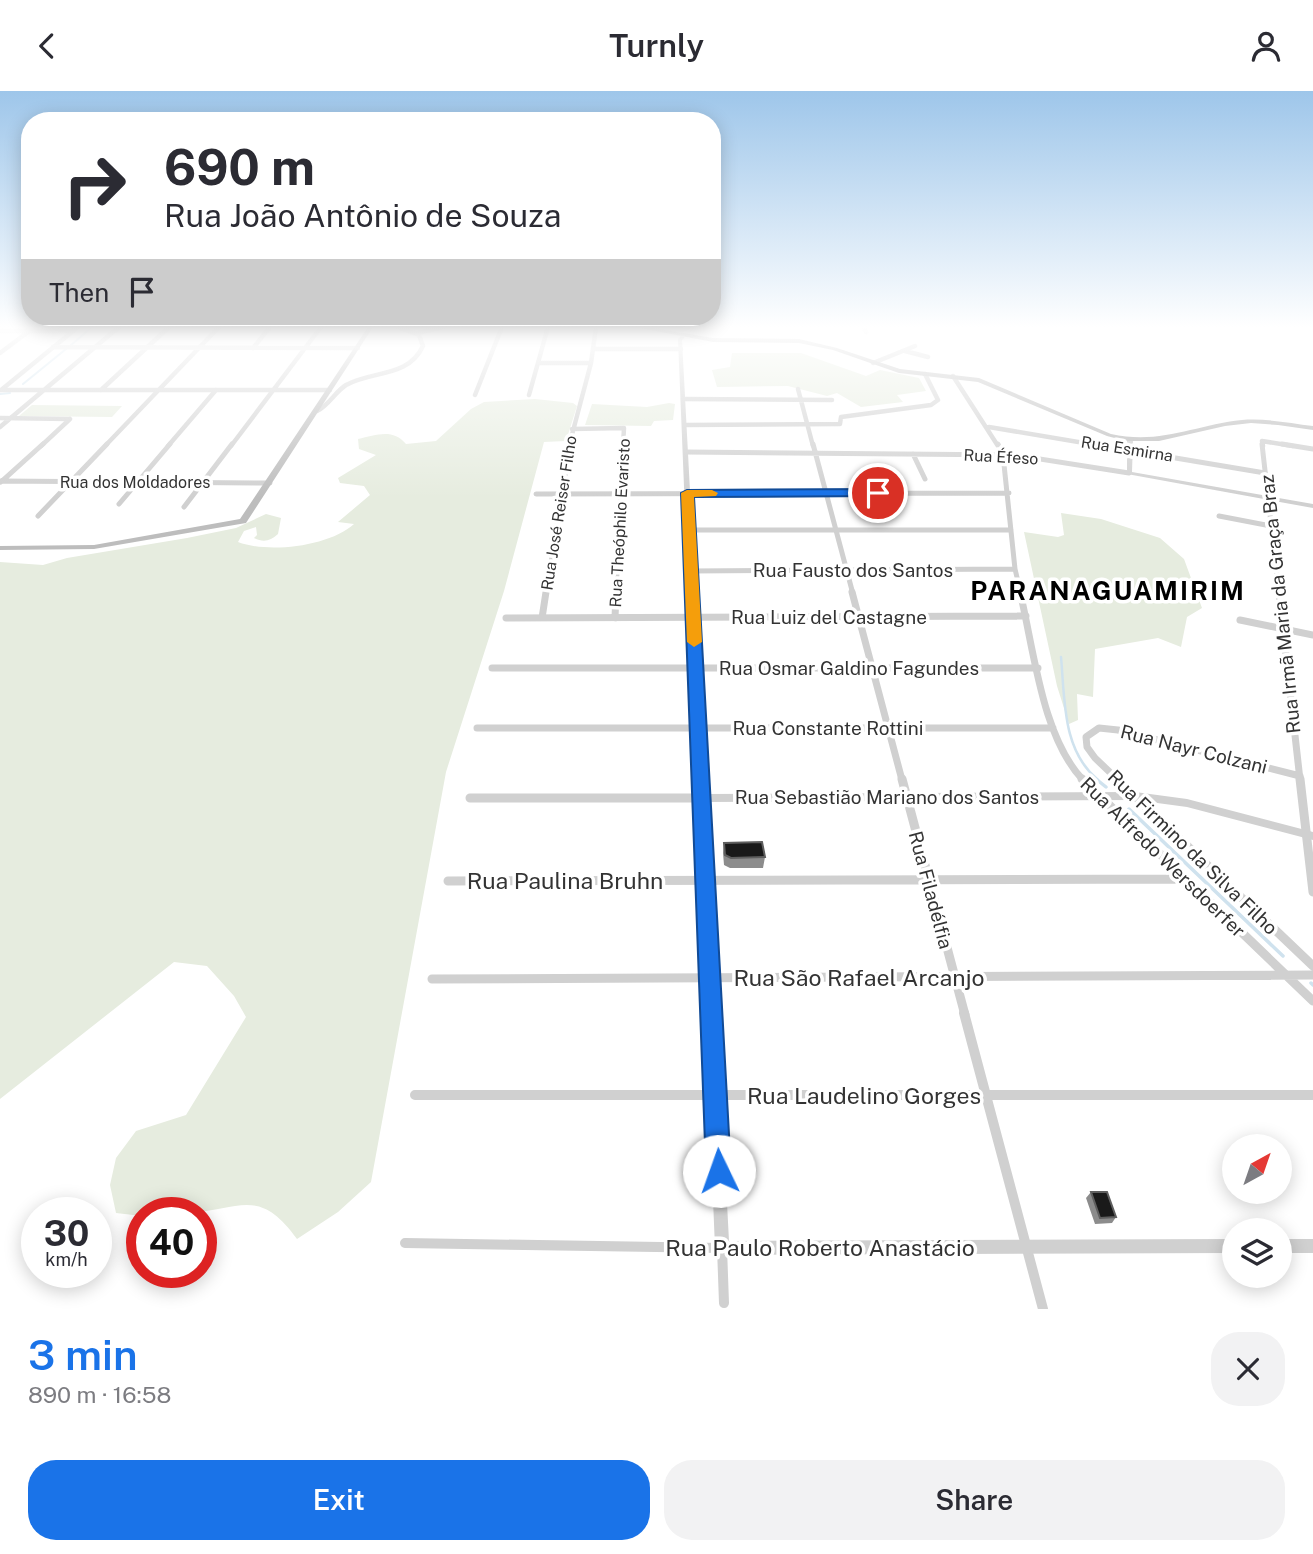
<!DOCTYPE html>
<meta charset="utf-8">
<style>
body{margin:0;font-family:"Public Sans",sans-serif;background:#f2f2f3;color:#2b2b33;height:100vh;display:flex;flex-direction:column;font-size:26px;white-space:nowrap}
*{box-sizing:border-box;margin:0}
p{font-size:23px;color:#7c7c81}
.icon{flex:none;width:38px;height:38px;fill:none;stroke:currentColor;stroke-width:2;stroke-linecap:round;stroke-linejoin:round}
.map{position:relative;height:1218px;overflow:hidden}
.sheet{display:flex;flex-direction:column;background:#fff;flex:1}
.sheet>*{flex:none}
.guide{position:absolute;left:21px;top:21px;width:700px;height:214px;border-radius:28px;box-shadow:0 4px 18px #0003;background:#fff;color:#2b2b33;overflow:hidden}
.needle{width:46px;rotate:40deg}
.fabs{position:absolute;left:1222px;top:1043px;display:grid;gap:14px}
.fabs a{display:grid;place-items:center;width:70px;height:70px;border-radius:50%;background:#fff;box-shadow:0 4px 18px #0003;font-size:35px}
.speed{position:absolute;left:21px;top:1106px;display:flex;gap:14px;font-size:35px;font-weight:700;text-align:center}
.speed>*{display:grid;place-content:center;width:91px;height:91px;border-radius:50%;background:#fff;box-shadow:0 4px 18px #0003;line-height:1}
.speed small{font-size:18px;font-weight:400}
.speed .limit{border:10px solid #d22;background:#fff;color:#111}
.pin{position:absolute;display:grid;place-items:center;width:60px;height:60px;color:#fff;margin:-30px;border:4px solid #fff;border-radius:50%;box-shadow:0 2px 7px #0007}
.me{position:absolute;width:77px;margin:-38px;rotate:357deg;stroke-linejoin:round;filter:drop-shadow(0 0 5px #0008)}
.turn{display:flex;align-items:center;gap:24px;height:147px;padding:0 28px;font-size:32px}
.turn .icon{width:91px;height:91px;stroke-width:2.5}
.turn b{display:block;font-size:49px;line-height:60px}
.then{display:flex;align-items:center;height:66px;padding:0 28px;background:#0003;gap:14px;font-size:26px}
.round{display:grid;place-items:center;flex:none;width:74px;height:74px;border-radius:28px;background:#f2f2f3}
.headline{display:flex;align-items:center;justify-content:space-between;height:119px;padding:0 28px}
h1{font-size:42px;font-weight:600;line-height:52px;color:#1a73e8}
.action{display:flex;gap:14px;margin-top:auto;padding:14px 28px}
.action a{flex:1;height:80px;border-radius:28px;background:#1a73e8;color:#fff;font-size:28px;font-weight:600;line-height:80px;text-align:center}
.action a+a{background:#f2f2f3;color:#2b2b33}
header{display:flex;justify-content:space-between;align-items:center;height:91px;padding:0 28px;background:#fff;font-size:32px;font-weight:600}
.map>svg:first-child{display:block}
</style>
<header><svg class="icon" aria-label="back" viewBox="0 0 24 24"><path d="M15 5l-7 7 7 7"/></svg>Turnly<svg class="icon" aria-label="person" viewBox="0 0 24 24"><circle cx="12" cy="8" r="4"/><path d="M4 21q1-7 8-7t8 7"/></svg></header>
<div class="map">
<svg width="1313" height="1218" viewBox="0 0 1313 1218">
<rect width="100%" height="100%" fill="#fff"/>
<path fill="#e6ecdf" d="M732,262H801L866,285L880,279L919,287L926,300L897,304L903,311L861,316L837,302L827,305L788,295L717,296L712,279L730,276Z
M535,308L573,312L577,315L566,350L544,351L504,500L446,681L371,1091L338,1121L297,1148C260,1097 242,1117 191,1122C175,1123 158,1122 142,1122V1125L116,1122L110,1094L116,1067L136,1040L186,1024L246,926L234,905L207,875L174,871L0,1008V471L43,474L67,467L187,447L236,437L266,423L281,427L278,443C270,450 264,452 254,447L257,444L256,436L244,440L238,451C269,463 330,455 354,433L338,431L370,404L364,395L340,392L338,387L376,364L359,358L358,348C376,344 393,337 406,353L436,350L471,318L484,311Z
M669,312L675,313L673,329L654,330L651,335L585,334L592,313L647,316Z
M32,314L122,315L112,326L19,325Z
M1061,422L1101,428L1160,447L1184,468L1202,517L1187,526L1181,556L1158,547L1095,558L1093,606L1077,603L1078,629L1069,633L1057,595L1024,441L1058,446L1064,444Z"/>
<g fill="none" stroke-linecap="round" stroke-linejoin="round">
<path stroke="#cfe2ee" stroke-width="2" d="M70,255L92,236
M23,293L66,258
M0,303L10,302"/>
<path stroke="#cfe2ee" stroke-width="2.5" d="M1061,566C1065,609 1062,659 1098,689"/>
<path stroke="#cfe2ee" stroke-width="3.5" d="M1096,688L1106,696
M1129,718L1283,865
M1311,892L1313,894"/>
<path stroke="#d0d0d0" stroke-width="4.5" d="M864,236L866,241
M0,240H73
M417,242L443,236
M53,256L358,257
M253,257L270,236
M594,258H681
M905,260L928,266
M0,262L28,241
M538,272H591
M873,272L915,255
M953,285L998,355
M798,298L813,355
M0,299H330
M1,299L78,236
M101,299L169,236
M475,304L502,236
M529,304L548,236
M683,308L832,309
M317,320C329,314 335,301 346,294C373,279 408,287 423,255L419,244L398,236
M0,327L69,328
M685,334L840,333L841,326L931,314L938,309L925,283
M0,336L119,236
M989,336L1102,355
M572,338L624,337L623,355
M41,355L70,328
M105,355L219,236
M168,355L216,299
M231,355L321,236
M569,355L591,272L596,236
M1263,355L1262,350L1293,355"/>
<path stroke="#d0d0d0" stroke-width="5" d="M813,353L853,503
M998,353L1003,364L1015,478L1021,503
M1092,353L1265,382
M1262,353L1279,503
M1282,353L1313,358
M686,361L1014,364L1129,382
M913,363L925,388
M0,390L270,392
M1,391L43,353
M536,403L1009,402
M119,413L170,353
M184,416L232,353
M38,425L107,353
M1219,425L1271,435
M689,439H1011
M691,480L1015,478
M546,503L570,353
M616,503L623,353"/>
<path stroke="#d0d0d0" stroke-width="7" d="M852,501L902,689
M1020,501C1034,559 1042,646 1083,689
M1279,501L1300,689
M506,527L1026,525
M542,527L546,501
M615,527L616,501
M1240,529L1313,544
M492,577H1038
M477,637H1053
M1118,689L1095,667L1087,656L1086,646L1099,637L1118,639L1300,685"/>
<path stroke="#d0d0d0" stroke-width="9" d="M902,688L965,924
M1082,688L1313,910
M1117,688L1313,875
M1300,688L1313,801
M470,707H701
M448,790L1186,788
M432,888L1313,884"/>
<path stroke="#d0d0d0" stroke-width="10" d="M964,922L1043,1218
M415,1004H1313
M405,1152L722,1157L724,1212"/>
<path fill="#d0d0d0" fill-rule="evenodd" d="M681,245L685,246L682,249L706,703L1135,701L1187,708L1313,741V749L1187,716L1135,709L706,711L729,1150L1234,1148V1162L722,1164L717,1162L715,1157L678,248Z
M1130,347L1133,349L1132,381L1313,413V417L1127,383V349Z
M1279,1148H1313V1162H1279Z"/>
<path fill="#bdbdbd" fill-rule="evenodd" d="M368,236H373L246,432L94,458L0,459V455L94,454L240,428Z
M635,236H648L713,247L799,248L837,257L900,278L979,287L1111,343C1160,354 1195,334 1242,329C1265,327 1289,332 1313,335V339L1278,334L1251,332L1225,335L1159,350H1126L1107,345L978,291L899,282L833,259L799,252L713,251Z"/>
</g>
<path fill="#8c8c8c" d="M724,752L765,766L763,777H730L724,774L723,762Z
M1091,1101L1116,1126L1112,1132L1095,1133L1086,1107Z"/>
<path fill="#1a1a1a" stroke="#5f5f5f" stroke-width="2" d="M762,751L765,766L731,767L725,764L724,752Z
M1091,1101H1107L1116,1126L1100,1127Z"/>
<linearGradient id="sky" x2="0" y2="1"><stop stop-color="#9ec6ea"/><stop offset="0.58" stop-color="#fff"/><stop offset="1" stop-color="#fff" stop-opacity="0"/></linearGradient>
<rect width="1313" height="407" fill="url(#sky)"/>
<path fill="#1a73e8" stroke="#114b97" stroke-width="2" d="M878,398L882,399V405L694,406L731,1080L727,1089L719,1093L710,1089L706,1080L681,402L687,399Z"/>
<path fill="#f59e0b" d="M712,399L718,402L716,405L694,406L702,551L694,556L687,551L681,402L687,399Z"/>
<g text-anchor="middle" dominant-baseline="central" stroke-width="7" stroke-linejoin="round" paint-order="stroke">
<g font-size="16" fill="#333" stroke="#fff">
<text transform="translate(1127 358) rotate(9)">Rua Esmirna</text>
<text transform="translate(1001 366) rotate(3)">Rua Éfeso</text>
<text x="135" y="391">Rua dos Moldadores</text>
<text transform="translate(559 422) rotate(-81)">Rua José Reiser Filho</text>
<text transform="translate(620 432) rotate(-87)">Rua Theóphilo Evaristo</text>
</g>
<g font-size="19" fill="#333" stroke="#fff">
<text x="853" y="479">Rua Fausto dos Santos</text>
<text transform="translate(1280 513) rotate(-96)">Rua Irmã Maria da Graça Braz</text>
<text x="829" y="526">Rua Luiz del Castagne</text>
<text x="849" y="577">Rua Osmar Galdino Fagundes</text>
<text x="828" y="637">Rua Constante Rottini</text>
<text transform="translate(1194 658) rotate(14)">Rua Nayr Colzani</text>
<text x="887" y="706">Rua Sebastião Mariano dos Santos</text>
<text transform="translate(1193 761) rotate(44)">Rua Firmino da Silva Filho</text>
<text transform="translate(1163 766) rotate(44)">Rua Alfredo Wersdoerfer</text>
<text transform="translate(931 799) rotate(75)">Rua Filadélfia</text>
</g>
<g font-size="23" fill="#333" stroke="#fff">
<text x="565" y="789">Rua Paulina Bruhn</text>
<text x="859" y="886">Rua São Rafael Arcanjo</text>
<text x="864" y="1004">Rua Laudelino Gorges</text>
<text x="820" y="1156">Rua Paulo Roberto Anastácio</text>
</g>
<g font-size="26" font-weight="bold" letter-spacing="2" fill="#000" stroke="#fff">
<text x="1108" y="499">PARANAGUAMIRIM</text>
</g>
</g>
</svg>
<div class="fabs">
<a><svg class="needle" viewBox="-14 -14 28 28"><path d="M0-13l5 13h-10z" fill="#e53935"/><path d="M0 13l5-13h-10z" fill="#7c7c81"/></svg></a>
<a><svg class="icon" aria-label="layers" viewBox="0 0 24 24"><path d="M12 4l9 5-9 5-9-5zM3 14l9 5 9-5"/></svg></a>
</div>
<div class="speed"><div>30<small>km/h</small></div><div class="limit">40</div></div>
<div class="pin" style="left:878px;top:402px;background:#d93025"><svg class="icon" aria-label="arrive" viewBox="0 0 24 24"><path d="M6 21V4h12l-3 4 3 4H6"/></svg></div>
<svg class="me" style="left:719px;top:1080px" viewBox="-20 -20 40 40"><circle r="19" fill="#fff"/><path d="M0-13L10 11 0 6-10 11z" fill="#1a73e8"/></svg>
<div class="guide">
<div class="turn"><svg class="icon" aria-label="right" viewBox="0 0 24 24"><path d="M7 20v-9h11M14 6l5 5-5 5"/></svg><div><b>690 m</b>Rua João Antônio de Souza</div></div>
<div class="then">Then<svg class="icon" aria-label="arrive" viewBox="0 0 24 24"><path d="M6 21V4h12l-3 4 3 4H6"/></svg></div>
</div>
</div>
<section class="sheet">
<div class="headline"><div><h1>3 min</h1><p>890 m · 16:58</p></div><a class="round"><svg class="icon" aria-label="close" viewBox="0 0 24 24"><path d="M6 6l12 12M18 6L6 18"/></svg></a></div>
<div class="action"><a>Exit</a><a>Share</a></div>
</section>
